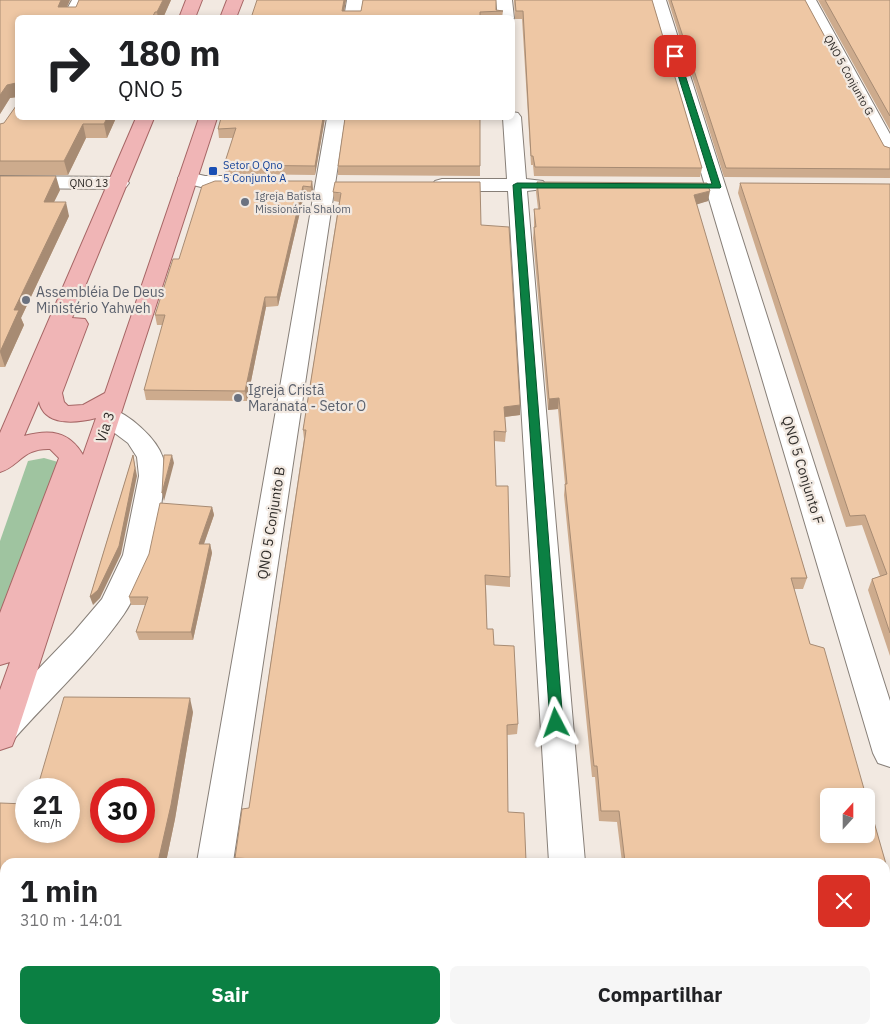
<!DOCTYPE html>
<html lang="pt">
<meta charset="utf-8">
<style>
body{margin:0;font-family:"IBM Plex Sans",sans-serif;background:#f6f6f6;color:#202124;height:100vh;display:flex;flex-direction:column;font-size:19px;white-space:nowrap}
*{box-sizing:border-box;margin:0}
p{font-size:16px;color:#757577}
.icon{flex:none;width:28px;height:28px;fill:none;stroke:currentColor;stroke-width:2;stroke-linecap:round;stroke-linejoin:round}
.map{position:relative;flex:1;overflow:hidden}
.side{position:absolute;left:0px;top:858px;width:890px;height:176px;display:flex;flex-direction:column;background:#fff;border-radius:15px 15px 0 0;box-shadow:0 2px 8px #0003}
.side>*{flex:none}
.guide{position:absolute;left:15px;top:15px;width:500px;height:105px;border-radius:8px;box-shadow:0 2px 8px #0003;background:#fff;color:#202124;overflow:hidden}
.needle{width:32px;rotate:21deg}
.tools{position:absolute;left:820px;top:788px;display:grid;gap:10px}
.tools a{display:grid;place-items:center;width:55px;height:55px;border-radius:8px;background:#fff;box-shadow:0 2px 8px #0003;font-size:25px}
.speed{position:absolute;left:15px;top:778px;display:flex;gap:10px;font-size:25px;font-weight:700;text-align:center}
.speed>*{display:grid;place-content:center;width:65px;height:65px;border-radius:50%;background:#fff;box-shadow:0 2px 8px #0003;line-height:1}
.speed small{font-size:12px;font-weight:400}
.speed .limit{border:8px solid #d22;background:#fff;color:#111}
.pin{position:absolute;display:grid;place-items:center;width:42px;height:42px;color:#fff;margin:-21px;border-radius:10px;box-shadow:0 2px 8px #0006}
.me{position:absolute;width:55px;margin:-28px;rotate:356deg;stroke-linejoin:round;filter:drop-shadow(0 0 4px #0008)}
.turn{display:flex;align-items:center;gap:18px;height:105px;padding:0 20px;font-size:22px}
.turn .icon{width:65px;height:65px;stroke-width:2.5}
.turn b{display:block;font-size:35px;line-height:42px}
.round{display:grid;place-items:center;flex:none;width:52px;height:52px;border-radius:8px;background:#f6f6f6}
.overview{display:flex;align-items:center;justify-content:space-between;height:85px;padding:0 20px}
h1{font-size:30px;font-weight:800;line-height:38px}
.cta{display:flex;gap:10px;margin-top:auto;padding:10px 20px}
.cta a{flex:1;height:58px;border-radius:8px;background:#0b8043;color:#fff;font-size:20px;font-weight:800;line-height:58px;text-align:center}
.cta a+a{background:#f6f6f6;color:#202124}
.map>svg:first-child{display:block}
</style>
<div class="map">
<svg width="890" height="1033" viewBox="0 0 890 1033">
<rect width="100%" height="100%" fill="#f2e9e1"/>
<path fill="#9fc4a0" d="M44,458L58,462L0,616V541L28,461Z"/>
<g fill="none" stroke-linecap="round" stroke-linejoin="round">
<g stroke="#877f78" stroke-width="2">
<path id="minor" d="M72,0H88L77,18H62Z
M347,0H363L360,18H344Z
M496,0H512L514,18L512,20V18H498Z
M650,0H666L890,701V767L878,763L873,753Z
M800,0H816L890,134V157L883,155L881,151Z
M512,112L518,113L521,117L526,179L543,181L546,185L543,189L527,191L585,862H549L508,191H442L435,189L432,185L435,181L442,179H507L503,118H512Z
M327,118H345L233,862H197Z
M188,172L205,176H249L256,178L259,182L256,186L249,188H205L181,182L178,178L181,174Z
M0,176L119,177L126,179L129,183L126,187L119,189L0,188Z
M109,408C128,413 157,438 163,458C168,473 157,538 151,555C147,570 133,601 124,614C93,659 50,698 14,739L0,742V709L73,633L102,599L123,555L139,476L137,457L128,443L100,422L96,416L100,410Z
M168,1029H208V1033H168Z
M559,1029H599V1033H559Z"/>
</g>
<g stroke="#a66665" stroke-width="2">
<path id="major" d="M186,0H202L195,18H179Z
M227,0H243L236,18H220Z
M136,118H154L72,318L85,319L88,324L62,393L64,402L68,406L83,405L105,393L199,118H217L16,736L12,746L0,750V690L10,662L0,665V613L59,458L50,449C22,448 20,466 0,472V433ZM39,401C44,427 77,423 96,418L83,455C69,431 50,429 24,436Z"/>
</g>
<use href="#minor" fill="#fff" fill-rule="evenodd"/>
<use href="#major" fill="#f0b5b6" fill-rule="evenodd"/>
</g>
<path fill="#cdab8d" d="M0,0H70L67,7H76L79,0H171L163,18H18L116,118L107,138H86L68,175H0V124L4,123L16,106V97L10,98L0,114Z
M346,0L344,11L496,10L503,11L502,18H251Z
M514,0H652L702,168L700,177L534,176L533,165H531L522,19H515Z
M668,0H805L884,146L890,148V178L724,177Z
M818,0H890V130Z
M221,118H328H325L315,175L226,174L224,165L233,138H219L218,129Z
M480,118V176L338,175V166Z
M0,176L60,190L54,202L69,216L21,318L24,325L5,367H0Z
M312,181L313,190L312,197L304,195L278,306L266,307L247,401L146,400L144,390L163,325H157L155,315L179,259Z
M537,182L708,201L696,204L807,578L803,589H794L810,644L871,815L886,864L885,866V862H622L617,822L599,821L595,777H592L564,495L565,484L558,409L548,410L533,238L534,227V209H538L536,192Z
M740,183L890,184V656L868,590L872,579L880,576L862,525L846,527L738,193Z
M333,192L481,225L520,415L505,417L506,432L505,442L494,441L496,486L510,577V587L486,585L487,629L494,645L518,724L517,734L507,735L508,812L526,861V862H236L235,858L249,808L304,439L303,430L339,202L334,201Z
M212,507L214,515L204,544H210L212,553L193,640H139L136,632L145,605H131L129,597Z
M193,712L175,819L166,862H5V973H0V803L26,831Z
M115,1029H134L133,1033Z
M216,1029H514L218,1032Z
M630,1029H885L890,1033H631Z"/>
<path fill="#a78b73" d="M61,0H70L62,18L58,7Z
M163,0H171L163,18H158L157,12Z
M344,0H346L343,18L342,11Z
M16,83L18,97L10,98L0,114V95L7,85Z
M107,118H116L107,138L104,124Z
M323,118H325L315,175V166Z
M83,124L86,138L68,175L64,161Z
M56,176L60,190L47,216L44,202Z
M312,181L313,190L312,197L311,187Z
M303,186L304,195L278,306L277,297Z
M710,191L708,201L692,206L694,195Z
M66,202L69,216L21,318L24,325L5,367L0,352L14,310Z
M265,297L266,307L247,401L245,391Z
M559,398L558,409L548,410L549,399Z
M520,405V415L504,417V407Z
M133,455L137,476L121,554L100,598L93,605L90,597Z
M172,455L174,463L164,501L162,493Z
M212,507L214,515L201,552L199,544Z
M210,544L212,553L193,640L191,632Z
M190,698L193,712L175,819L166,862H158Z
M106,1029H115L114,1033H105Z"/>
<path fill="#eec7a4" stroke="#a78b73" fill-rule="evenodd" d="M0,0H61L58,7H76L79,0H163L157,12H155L152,18H18V118H107L104,124H83L64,161H0V124L4,123L16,106V83L7,85L0,95Z
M257,0H344L342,11H361L363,0H496V10L503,11L480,12V18H251Z
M515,0H652L702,168L535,167L533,156H531L523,11H516Z
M671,0H805L884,146L890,148V169L726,168Z
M825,0H890V116Z
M221,118H323L315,166L224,165L236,128L218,129Z
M345,118H480V166H338Z
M0,176H56L44,202H66L14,310H19L0,352Z
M215,181H312L311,187L303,186L277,297H265L245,391L144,390L165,315H155L173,259H179L202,186Z
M335,182H480L481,225L509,227L520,405L504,407L506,432L494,431L496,486H508L510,577L485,575L487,629H493L494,645L514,646L518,724L507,725L508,812L524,813L526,861L509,862H254L255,859L235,858L242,809L249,808L306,430H303L341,193L333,192Z
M537,182L707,183L710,191L694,195L807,578H791L810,644L824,648L866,796H829V834H866V799L871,815H872L886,864H885V862H625L619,811H601L597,766H594L565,484H567L559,398L549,399L534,227H536L534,209H540Z
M740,183L890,184V633L872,579L887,574L865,515L850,516Z
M133,455L135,468L119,546L98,590L90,597Z
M164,455H172L162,493Z
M160,503L212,507L199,544H210L191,632H136L148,597H129L149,554Z
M64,697L190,698L171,805L158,862H5V961H0V803L26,804V831H69V789H37ZM101,789H144V831H101Z
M885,918L890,937V1033H660V1030L634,1029H885Z
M5,990V1029H106L105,1033H0V1006Z
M232,1029H514V1033H232Z"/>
<path fill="#0b8043" stroke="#07532c" d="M675,54L679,56L721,187L720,188H521L563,723L561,727L556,729L552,727L550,723L513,185L517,183L712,184L672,56Z"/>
<rect fill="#1a4fb4" stroke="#f2e9e1" stroke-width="2" x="208" y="166" width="10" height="10" rx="2.5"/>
<g fill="#6b7280" stroke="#f2e9e1" stroke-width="2">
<circle cx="245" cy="202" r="5"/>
<circle cx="26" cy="300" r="5"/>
<circle cx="238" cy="398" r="5"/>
</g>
<g text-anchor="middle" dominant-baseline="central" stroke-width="4.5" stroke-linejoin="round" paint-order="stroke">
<g font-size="11" fill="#302d2a" stroke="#f2e9e1">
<text transform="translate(849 75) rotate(61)">QNO 5 Conjunto G</text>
<text x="89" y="183">QNO 13</text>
</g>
<g font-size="11" fill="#164399" stroke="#f2e9e1" text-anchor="start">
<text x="223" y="165">Setor O Qno<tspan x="223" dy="13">5 Conjunto A</tspan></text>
</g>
<g font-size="11" fill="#5b616d" stroke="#f2e9e1" text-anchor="start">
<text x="255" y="196">Igreja Batista<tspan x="255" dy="13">Missionária Shalom</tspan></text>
</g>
<g font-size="14" fill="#5b616d" stroke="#f2e9e1" text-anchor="start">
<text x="36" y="292">Assembléia De Deus<tspan x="36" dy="16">Ministério Yahweh</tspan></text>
<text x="248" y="390">Igreja Cristã<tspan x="248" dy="16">Maranata - Setor O</tspan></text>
</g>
<g font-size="14" fill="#302d2a" stroke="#f2e9e1">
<text transform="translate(105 427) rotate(-71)">Via 3</text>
<text transform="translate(803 470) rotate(73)">QNO 5 Conjunto F</text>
<text transform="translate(271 523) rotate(-81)">QNO 5 Conjunto B</text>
</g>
</g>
</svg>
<div class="tools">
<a><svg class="needle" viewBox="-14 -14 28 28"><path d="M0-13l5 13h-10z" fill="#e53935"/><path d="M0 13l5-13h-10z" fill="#757577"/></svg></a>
</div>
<div class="speed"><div>21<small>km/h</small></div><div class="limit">30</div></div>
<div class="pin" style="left:675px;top:56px;background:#d93025"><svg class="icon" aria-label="arrive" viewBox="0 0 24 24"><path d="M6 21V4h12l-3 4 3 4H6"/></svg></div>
<svg class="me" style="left:556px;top:723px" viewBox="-20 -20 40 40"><path d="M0-17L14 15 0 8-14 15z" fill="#0b8043" stroke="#fff" stroke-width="4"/></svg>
<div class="guide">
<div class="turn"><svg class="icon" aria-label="right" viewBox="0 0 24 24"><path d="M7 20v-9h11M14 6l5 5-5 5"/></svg><div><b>180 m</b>QNO 5</div></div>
</div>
<section class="side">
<div class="overview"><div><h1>1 min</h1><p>310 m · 14:01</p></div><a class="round" style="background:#d93025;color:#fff"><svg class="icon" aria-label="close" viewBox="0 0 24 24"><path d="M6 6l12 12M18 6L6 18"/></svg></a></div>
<div class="cta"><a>Sair</a><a>Compartilhar</a></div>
</section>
</div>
